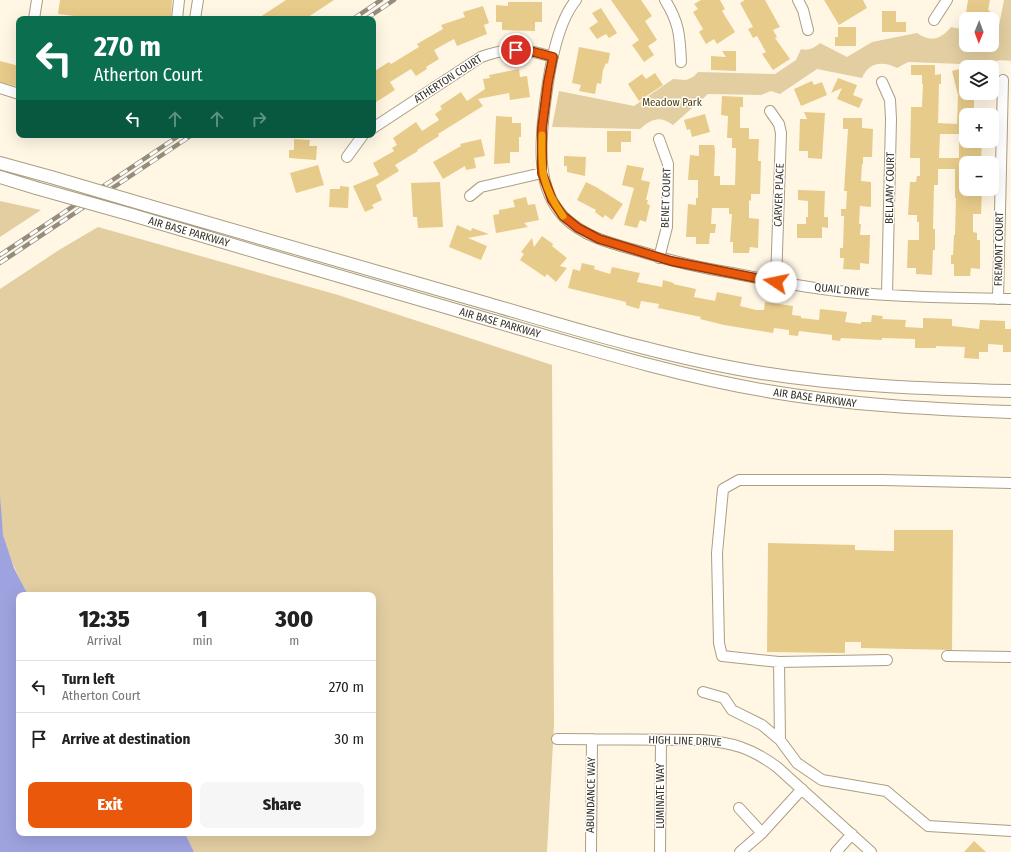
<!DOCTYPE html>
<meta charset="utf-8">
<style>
body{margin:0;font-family:"Fira Sans Condensed",sans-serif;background:#f6f6f6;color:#222;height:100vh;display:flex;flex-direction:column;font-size:15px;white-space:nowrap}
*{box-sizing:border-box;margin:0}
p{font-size:13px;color:#767676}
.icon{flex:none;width:22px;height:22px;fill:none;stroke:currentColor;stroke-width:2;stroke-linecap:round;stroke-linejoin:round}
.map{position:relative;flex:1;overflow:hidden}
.details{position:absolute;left:16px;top:592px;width:360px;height:244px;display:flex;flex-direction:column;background:#fff;border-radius:8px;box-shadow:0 4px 16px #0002}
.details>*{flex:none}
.top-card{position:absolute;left:16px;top:16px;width:360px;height:122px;border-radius:8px;box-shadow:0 4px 16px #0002;background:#0b6e4f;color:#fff;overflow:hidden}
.needle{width:26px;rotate:181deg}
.tools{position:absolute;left:959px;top:12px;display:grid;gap:8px}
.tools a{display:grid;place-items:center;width:40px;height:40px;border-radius:8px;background:#fff;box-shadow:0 4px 16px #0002;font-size:20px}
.pin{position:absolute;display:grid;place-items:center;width:34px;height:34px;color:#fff;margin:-17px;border:2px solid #fff;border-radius:50%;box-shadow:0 1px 4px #0007}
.me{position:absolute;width:44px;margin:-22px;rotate:281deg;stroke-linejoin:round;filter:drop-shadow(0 0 3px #0008)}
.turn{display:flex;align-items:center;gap:14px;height:84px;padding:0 12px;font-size:18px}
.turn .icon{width:52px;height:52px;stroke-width:2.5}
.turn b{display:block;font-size:28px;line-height:34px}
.lanes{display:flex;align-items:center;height:38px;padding:0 12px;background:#0003;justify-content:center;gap:20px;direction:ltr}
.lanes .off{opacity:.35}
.eta{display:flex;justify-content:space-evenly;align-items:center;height:68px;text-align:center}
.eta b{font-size:24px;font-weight:800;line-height:28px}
.action{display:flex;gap:8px;margin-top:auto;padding:8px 12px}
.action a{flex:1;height:46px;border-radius:8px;background:#ea580c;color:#fff;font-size:16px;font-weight:800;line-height:46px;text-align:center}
.action a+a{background:#f6f6f6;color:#222}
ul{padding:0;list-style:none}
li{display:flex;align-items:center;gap:12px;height:52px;padding:0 12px;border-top:1px solid #e0e0e0}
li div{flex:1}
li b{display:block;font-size:15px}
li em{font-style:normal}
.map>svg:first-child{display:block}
</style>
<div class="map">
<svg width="1011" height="852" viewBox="0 0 1011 852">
<rect width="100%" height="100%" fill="#fff6e4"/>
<path fill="#e2cea1" d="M1004,0H1011V61C1003,60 995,59 989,65L908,62L897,68C883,61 869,62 862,78L817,69L780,94L771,91L761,95L708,94L673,125C660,115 651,119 640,129L552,127L559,91L634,106L673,79L686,80L693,77L698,72L775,74L796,60L801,49C809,51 814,48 820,43L847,57L872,42L917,33C931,43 941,39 951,27L966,30V45H992V35L997,36Z
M0,201L41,210L0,237Z
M98,227L338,295L552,365L554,725L547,852H194L185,833H373V595L27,594C18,575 8,556 3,535C0,522 1,508 0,494V289L59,250Z"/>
<path fill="#9ea3e0" d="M0,494L3,535L14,568L28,595H19V833H185L194,852H0Z"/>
<path fill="#e7cb8a" d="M60,0H172L171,19H99L58,14Z
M286,0H334L305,19H257Z
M611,0H641L652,16L645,21L657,40L648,46L654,55L644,62L632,45L639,40Z
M701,0H720L725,9L722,11L735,32L717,44L714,39L706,44L699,32L703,29L693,12L698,9L694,4Z
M745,0H765L780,27L773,30L777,37L775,38L790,59L773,70L762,54L766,52L757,36L753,38L748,29L753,27L740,3Z
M824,0H863L867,8L839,25Z
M968,0H990L988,10L990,11L989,19H965Z
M508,2H542V22H535V31L502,30V22H496V5L508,6Z
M483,6L489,23L484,25L487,34L457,46L454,39L434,50L439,59L426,67L427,69L416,76L411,69L390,82L395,90L373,104V72L389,62L391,64L419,47L417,44L443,29L441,25L465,17L463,12Z
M601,8L617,33L609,38L606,34L597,39L589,28L598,22L592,13Z
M882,11H896V22H906V32H882Z
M838,27H856V46H835V37H838Z
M579,47L610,53L608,64L606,63L603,70L601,84L597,83L595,94L579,91L581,85L572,83Z
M722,51H736V71L711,70V56L726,57Z
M0,61L19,66V87L0,82Z
M911,65H935V75L941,74V84H939L938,123L957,124L958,95L952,71L966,67V98L974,99V108L995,109V115H966V134H940L939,158H959V141H982L981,163H966V189H982L981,214H973V232L977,233V240H980V269L971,268L970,276H954V264H951V255H953L954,235H955L956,198H955V169H938V185H934L933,229H935V250H933L932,275L916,274V268H907L908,240H919V222H917V215H908L910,182H916L917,176H920V158H910L911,107H922L923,84H922V75H911Z
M519,69L520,77L527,76L530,97L510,100L509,93L478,99L483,106L438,134L439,136L417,150L418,151L395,165L399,171L376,185L382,200L372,205L374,208L365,212L353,186L379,175L373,163L394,151L392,148L397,145L393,138L416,122L422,131L439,120L435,114L442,109L440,106L461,92L467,101L485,89L483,79L490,78L489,75Z
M655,73L663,85L639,101L628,84L642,74L646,79Z
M838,78L857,85L853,95L863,99L859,108L837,99L842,88L831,93Z
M812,81L814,85L822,82L827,95L801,106L794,89Z
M722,96L743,97V107H740V128H749V139H759L758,161H761L760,194H751V201L749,200V218L759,219L758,248L750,247L749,253H733V242H730L732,214H729V208H712L711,224H716L715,233H710L709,244H696V237H686L688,204L696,205V198H698V180H688L690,155L699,156V145H714L715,150L714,176H720V185H735L736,148H732V138H727L728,116L721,115Z
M804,112L825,113L822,159L808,158V151H799L800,119H807Z
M705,114L710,132L692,137L690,129L687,130L684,120Z
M496,116L512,117V123H521V137H519V152H510V163L494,164Z
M843,118H862V128L873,129L872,157H863V164H862L861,181L871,182V207L860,206L859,224H861L860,235H870L869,264L860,263V270L843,269L844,258H840V248H843L844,216H841V209H846L847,191H844L848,129H843Z
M607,131H631V142H621V152H607Z
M294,139L310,140L309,146H317L316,160L289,158V150H294Z
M481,139L485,156L474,158L476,168L466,170L465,166L443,179L433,162L461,146L460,144Z
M564,156L586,157L585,176L567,172V166H564Z
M318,165L324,185L296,193L290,173Z
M627,165L644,168L641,180L650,182L646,200H648L647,204L650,205L646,222L640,220L637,228L624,225L634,188L622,185Z
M440,182L443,227L418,228L417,217H413L411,183Z
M586,182L596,187L623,204L612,220L605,215L603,218L595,212L596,210L577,200Z
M340,186L349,187L348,208L329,207L330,189H340Z
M798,190L825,191L824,217H828V228L822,227V238H797V224H806V217H808V201L798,200Z
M526,197L528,205L535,204L539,220L524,223L528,227L496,233L493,215L499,214V210L515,207L513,200Z
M457,225L471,231L472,228L489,234L468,238L487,246L481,260L449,247Z
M542,236L553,244L552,246L567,258L560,266L567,268L556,282L547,274L545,277L520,260L524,254L521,252L532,238L534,247Z
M582,263L595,266L594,269L610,274L612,267L640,273L637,282L662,287L663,280L674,283L673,284L696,289L694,297L715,301L717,292L742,297L740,306L756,310H764L765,302L793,306L792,315L801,316V318L819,320L820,309L847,312L845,322L861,324V322H871L872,315L883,316L882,319L906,320L905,327L923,328V318L952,319V326L979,329L980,320L1005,321V329H1011V352H1003V345L988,344V352H979V359L964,358L965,347L936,346V348H915V339L882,338V340L841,338L840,341L832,340V335L799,331L798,336L789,335V330L774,328L773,333L724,325L700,319L701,317L658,308L659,304L641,301L639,309L626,305V302L568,288L573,269L580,271Z
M894,530H953L952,650L861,648V642H845V653L767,652L768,543L855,545V550L894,551Z
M974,841L986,852H964Z"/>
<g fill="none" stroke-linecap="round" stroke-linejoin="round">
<g stroke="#ab9e82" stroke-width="12">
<path id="minor" d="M576,0C555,25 548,79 544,112C540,147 537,189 564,217C585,238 614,244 642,252C671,261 702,268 732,273C767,280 803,287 838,291C896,297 953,298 1011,299
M665,0C679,22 680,36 681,62
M798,0L803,10L808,30
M34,19L37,0
M177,19L179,0
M195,19L198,0
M934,20L947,0
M882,82L890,100L891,119L887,294
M0,88L19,94
M770,111L779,124L781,133L776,282
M373,128L481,57C492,53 504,50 515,50C528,49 541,54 553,57
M347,157L363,135
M470,196L481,187L542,173
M659,258L667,227L668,164L659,139
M998,299L1003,80
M947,656L1011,657
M779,662L887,660
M703,692L724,698L732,710L762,725L780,740L797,763L822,780L886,791L928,826L1011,831
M557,739L700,740C732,742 751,748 777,767L871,852
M780,740L779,662L722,656L719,643L717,553L723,489L739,480H882L1011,483
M739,808L762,833
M591,852L592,739
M660,852L661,740
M740,852L762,833L802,789
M836,852L852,834"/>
</g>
<g stroke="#ab9e82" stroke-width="14">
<path id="major" d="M0,163L51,177
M0,177L36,188
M146,205C261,238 375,271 489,304C579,330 669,358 762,373C844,386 928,389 1011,391
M132,215C251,251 371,285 490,320C581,346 673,375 767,391C848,405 929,409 1011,412"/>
</g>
<use href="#minor" stroke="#fff" stroke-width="10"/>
<use href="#major" stroke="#fff" stroke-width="12"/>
<g stroke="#948d7f" stroke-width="4.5">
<path id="rail" d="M353,19L381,0
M366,19L394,0
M0,255L180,135
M0,263L192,135"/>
</g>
<use href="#rail" stroke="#fff" stroke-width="3" stroke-dasharray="9" stroke-linecap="butt"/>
<g stroke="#ab9e82" stroke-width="14" stroke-linecap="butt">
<path id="major-bridge" d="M51,177L146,205
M36,188L132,215"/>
</g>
<use href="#major-bridge" stroke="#fff" stroke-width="12"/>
</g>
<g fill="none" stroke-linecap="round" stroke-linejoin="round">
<g stroke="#983908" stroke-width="10">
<path id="route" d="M516,50L534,52L553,57L548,82L542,128V173L552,200L563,216L578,228L599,239L671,261L776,282"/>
</g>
<use href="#route" stroke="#ea580c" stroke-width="7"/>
<path stroke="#f59e0b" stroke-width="7" d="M542,135C541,171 542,186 563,216"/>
</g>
<g text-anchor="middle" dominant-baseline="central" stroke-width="3" stroke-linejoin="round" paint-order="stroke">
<g font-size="11" fill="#373226" stroke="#fff">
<text transform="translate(448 79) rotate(-33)">ATHERTON COURT</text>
<text transform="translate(890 188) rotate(-89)">BELLAMY COURT</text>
<text transform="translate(779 195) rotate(-88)">CARVER PLACE</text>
<text transform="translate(666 198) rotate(-88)">BENET COURT</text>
<text transform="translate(189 232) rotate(16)">AIR BASE PARKWAY</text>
<text transform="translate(999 249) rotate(-89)">FREMONT COURT</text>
<text transform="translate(842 290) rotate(6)">QUAIL DRIVE</text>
<text transform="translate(500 323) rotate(16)">AIR BASE PARKWAY</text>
<text transform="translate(815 398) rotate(8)">AIR BASE PARKWAY</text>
<text transform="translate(685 741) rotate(2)">HIGH LINE DRIVE</text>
<text transform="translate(591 795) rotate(-89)">ABUNDANCE WAY</text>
<text transform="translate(660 796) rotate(-90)">LUMINATE WAY</text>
</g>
<g font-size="11" fill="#4f3b05" stroke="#fff">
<text x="672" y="102">Meadow Park</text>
</g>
</g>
</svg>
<div class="tools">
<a><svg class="needle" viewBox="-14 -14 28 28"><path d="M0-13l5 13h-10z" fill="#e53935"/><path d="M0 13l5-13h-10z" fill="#767676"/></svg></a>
<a><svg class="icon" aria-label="layers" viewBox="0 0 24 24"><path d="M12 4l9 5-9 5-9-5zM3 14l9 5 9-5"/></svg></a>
<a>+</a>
<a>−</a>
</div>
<div class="pin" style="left:516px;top:50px;background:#d93025"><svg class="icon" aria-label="arrive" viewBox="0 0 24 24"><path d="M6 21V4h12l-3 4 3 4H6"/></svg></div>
<svg class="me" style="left:776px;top:282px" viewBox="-20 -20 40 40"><circle r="19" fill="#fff"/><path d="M0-13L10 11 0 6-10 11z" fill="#ea580c"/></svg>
<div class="top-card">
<div class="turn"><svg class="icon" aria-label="left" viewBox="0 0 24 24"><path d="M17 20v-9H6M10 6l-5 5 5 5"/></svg><div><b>270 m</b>Atherton Court</div></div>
<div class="lanes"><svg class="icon" aria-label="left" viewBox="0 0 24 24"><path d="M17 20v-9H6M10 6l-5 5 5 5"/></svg><svg class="icon off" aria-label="ahead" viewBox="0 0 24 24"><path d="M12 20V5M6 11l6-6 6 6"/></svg><svg class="icon off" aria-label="ahead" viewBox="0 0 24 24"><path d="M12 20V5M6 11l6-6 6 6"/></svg><svg class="icon off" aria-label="right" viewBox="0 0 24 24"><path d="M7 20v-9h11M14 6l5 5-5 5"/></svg></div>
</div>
<section class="details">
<div class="eta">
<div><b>12:35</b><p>Arrival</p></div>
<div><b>1</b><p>min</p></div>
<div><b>300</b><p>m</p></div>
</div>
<ul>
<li><svg class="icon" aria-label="left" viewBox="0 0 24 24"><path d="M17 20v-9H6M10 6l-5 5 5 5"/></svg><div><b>Turn left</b><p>Atherton Court</p></div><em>270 m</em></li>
<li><svg class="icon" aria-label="arrive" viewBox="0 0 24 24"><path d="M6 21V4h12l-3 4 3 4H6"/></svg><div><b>Arrive at destination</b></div><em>30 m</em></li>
</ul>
<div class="action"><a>Exit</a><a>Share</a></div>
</section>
</div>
